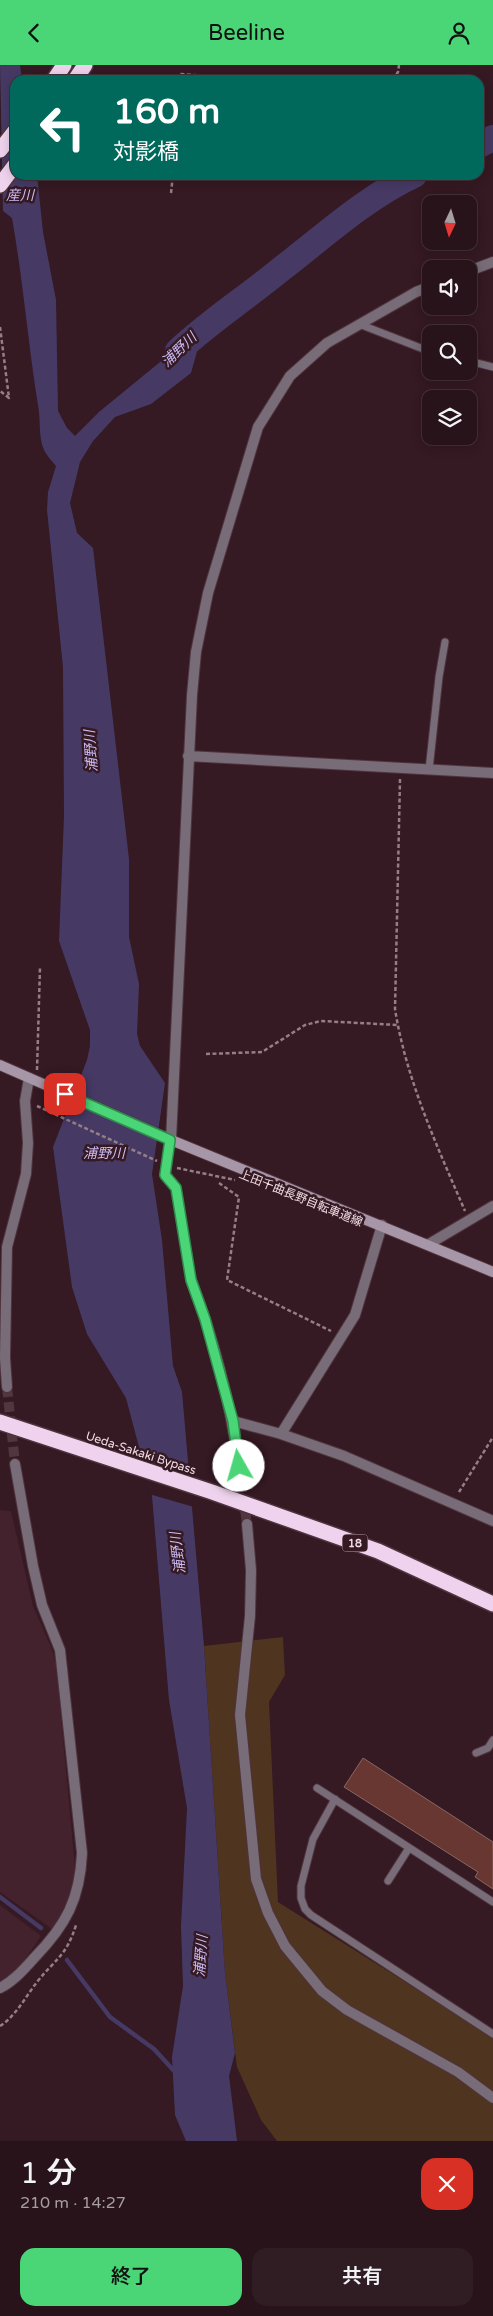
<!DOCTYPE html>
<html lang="ja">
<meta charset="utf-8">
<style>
body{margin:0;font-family:"Varela Round","Noto Sans JP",sans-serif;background:#301c23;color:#f1f3f6;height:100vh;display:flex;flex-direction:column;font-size:19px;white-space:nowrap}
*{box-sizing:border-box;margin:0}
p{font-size:16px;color:#a59ea2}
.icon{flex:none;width:28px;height:28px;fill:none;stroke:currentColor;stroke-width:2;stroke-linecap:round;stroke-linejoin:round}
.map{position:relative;height:2076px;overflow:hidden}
.sheet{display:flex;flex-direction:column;background:#28131a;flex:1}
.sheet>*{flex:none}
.banner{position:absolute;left:10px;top:10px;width:474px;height:105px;border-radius:15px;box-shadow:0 2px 12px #0003,0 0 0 1px #443239;background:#00695c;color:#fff;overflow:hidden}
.needle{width:32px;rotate:184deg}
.buttons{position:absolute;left:422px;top:130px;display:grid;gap:10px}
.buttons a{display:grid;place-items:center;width:55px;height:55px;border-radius:10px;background:#28131a;box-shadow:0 2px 12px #0003,0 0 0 1px #443239;font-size:25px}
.pin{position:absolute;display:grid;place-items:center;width:42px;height:42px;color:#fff;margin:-21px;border-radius:10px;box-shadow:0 2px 8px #0006}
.me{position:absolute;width:55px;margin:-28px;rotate:353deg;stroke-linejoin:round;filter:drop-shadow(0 0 4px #0008)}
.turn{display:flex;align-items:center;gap:18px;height:105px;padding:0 20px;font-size:22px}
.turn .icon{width:65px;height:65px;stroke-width:2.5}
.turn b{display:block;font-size:35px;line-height:42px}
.round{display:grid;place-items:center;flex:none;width:52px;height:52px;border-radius:15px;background:#301c23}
.overview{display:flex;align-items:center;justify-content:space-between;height:85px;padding:0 20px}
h1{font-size:30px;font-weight:600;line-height:38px}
.cta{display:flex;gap:10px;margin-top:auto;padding:10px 20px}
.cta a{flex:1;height:58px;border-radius:15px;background:#4ad677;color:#111;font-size:20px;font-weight:600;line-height:58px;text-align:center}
.cta a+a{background:#301c23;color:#f1f3f6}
header{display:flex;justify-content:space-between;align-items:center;height:65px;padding:0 20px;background:#4ad677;color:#111;font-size:22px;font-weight:600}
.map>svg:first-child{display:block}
</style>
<header><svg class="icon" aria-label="back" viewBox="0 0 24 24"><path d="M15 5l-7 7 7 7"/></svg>Beeline<svg class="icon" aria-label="person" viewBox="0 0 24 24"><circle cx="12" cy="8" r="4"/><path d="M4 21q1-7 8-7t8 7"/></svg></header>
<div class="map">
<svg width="493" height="2076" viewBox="0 0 493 2076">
<rect width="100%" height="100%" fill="#351923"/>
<path fill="#43212d" d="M0,1445L11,1446L33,1541L53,1587L56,1599L75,1802L74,1821L65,1844L52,1864L0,1827Z
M0,1840L41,1871L16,1908L0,1918Z"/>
<path fill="#4f341f" d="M283,1572L285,1610L269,1637L278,1837L493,1972V2076H277L261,2055L237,2002L225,1908L204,1581Z"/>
<path fill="#463a65" d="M0,0H20L22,15H15V110H37L43,167L56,235L58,346L67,363L75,371L99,347L204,261L191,308L151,339L115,352L93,376L80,397L70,438L77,468L93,483L129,794V872L139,919L137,969L140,981L165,1018L152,1109L162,1175L173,1301L182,1327L204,1581L225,1908L235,1988L229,2011L237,2076H186L175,2050L172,1992L183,1921L181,1861L187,1743L169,1635L152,1431L126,1333L87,1269L72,1222L53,1082L87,995L90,981V965L59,876L64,751L63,602L47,445L48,427L56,401C52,396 47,391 44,385C38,371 41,355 38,340C28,278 23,215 12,153L3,146Z"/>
<path fill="#351923" d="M139,1392L191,1410L194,1442L149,1429Z"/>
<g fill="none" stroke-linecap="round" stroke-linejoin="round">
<path stroke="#463a65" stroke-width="4.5" d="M0,1832L41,1863
M67,1895L110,1952L154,1984L176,2008"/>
<path stroke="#463a65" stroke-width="26" d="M479,80L493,73
M178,286C210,256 246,233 280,205C323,172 365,133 414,110"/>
</g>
<path fill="#693731" stroke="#8a6762" d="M363,1693L493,1777V1824L475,1812L478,1807L344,1722Z"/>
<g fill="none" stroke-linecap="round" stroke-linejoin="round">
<path stroke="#513640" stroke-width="10" stroke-dasharray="10 5" stroke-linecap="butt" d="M7,1322L15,1399
M239,1401L247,1459"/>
<g stroke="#4f343e" stroke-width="9">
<path id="lane" d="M359,259L431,287
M469,296L493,302
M429,705L439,612L445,577
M171,1075L165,1110L176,1123L191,1215
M476,1688L488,1683L493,1675
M317,1723L493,1837
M335,1734L313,1774L301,1821V1833L305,1844L311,1850L493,1969
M388,1816L409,1783"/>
</g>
<g stroke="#4f343e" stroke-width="12">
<path id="street" d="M469,206L493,197
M188,691L493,708
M171,1075L192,630L196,587L208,528L258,362L290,311L327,278L416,227L431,221
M429,1179L493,1141
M191,1215C214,1274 230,1337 239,1401
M7,1322L5,1293L7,1182L26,1109L28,1078L25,1036L29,1013
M233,1356L281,1369L344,1391L493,1456
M281,1369L355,1250L382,1160
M247,1459L251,1505L250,1551L240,1650L256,1814L268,1848L285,1881L322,1926L347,1945L458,2007L493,2033
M0,1923C14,1916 24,1904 35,1892C66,1860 80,1834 82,1788L60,1585L42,1540L33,1501L15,1399"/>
</g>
<g stroke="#4f343e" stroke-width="12">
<path id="secondary" d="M0,1000L171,1075L493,1207"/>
</g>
<g stroke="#4f343e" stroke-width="18">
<path id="highway" d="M54,15L64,0
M75,15L85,0
M0,85L15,66
M0,120L15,100
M0,1357L212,1427L378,1486L493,1539"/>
</g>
<path stroke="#967e86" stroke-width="2.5" stroke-dasharray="4 2.5" stroke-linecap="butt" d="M179,15L180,9L266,15
M393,15L398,7L399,0
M171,128L173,110
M0,262L9,333L0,326
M400,714L395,944C406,1014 437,1081 465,1146
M206,989L262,987L305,960L321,956L398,960
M37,1005L40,902
M37,1041L157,1096
M177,1103L235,1115
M219,1118L239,1132L227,1215L331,1266
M459,1427L493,1372
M0,1961C16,1951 26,1931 37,1917C56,1893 66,1892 76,1860"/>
<use href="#lane" stroke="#776c77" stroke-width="7"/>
<use href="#street" stroke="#776c77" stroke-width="10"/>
<use href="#secondary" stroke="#a796a7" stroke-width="10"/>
<use href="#highway" stroke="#efd3ee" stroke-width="15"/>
</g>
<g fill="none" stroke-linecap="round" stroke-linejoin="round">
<g stroke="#308b4d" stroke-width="12">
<path id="route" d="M65,1029L170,1075L165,1110L176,1123L191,1215L205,1254L233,1356L239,1401"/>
</g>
<use href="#route" stroke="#4ad677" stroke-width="9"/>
</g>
<g text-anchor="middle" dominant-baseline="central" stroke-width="5" stroke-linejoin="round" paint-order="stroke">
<rect fill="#351923" stroke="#b8a2a9" stroke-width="1" x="342.5" y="1469.5" width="25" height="17" rx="4"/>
<g font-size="11" font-weight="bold" fill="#f0dce2">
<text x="355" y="1478">18</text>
</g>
<g font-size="12" fill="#f0dce2" stroke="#351923">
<text transform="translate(301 1133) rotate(22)">上田千曲長野自転車道線</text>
<text transform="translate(141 1388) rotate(18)">Ueda-Sakaki Bypass</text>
</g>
<g font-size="14" font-style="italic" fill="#cbbcf6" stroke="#351923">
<text x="20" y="130">産川</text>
<text transform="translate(179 285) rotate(-44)">浦野川</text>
<text transform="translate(91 686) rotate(-94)">浦野川</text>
<text x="104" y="1088">浦野川</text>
<text transform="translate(178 1488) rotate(-97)">浦野川</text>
<text transform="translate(201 1891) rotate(-86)">浦野川</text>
</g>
</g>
</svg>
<div class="buttons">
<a><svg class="needle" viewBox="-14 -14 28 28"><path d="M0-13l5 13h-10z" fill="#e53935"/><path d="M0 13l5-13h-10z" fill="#a59ea2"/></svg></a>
<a><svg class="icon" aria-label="sound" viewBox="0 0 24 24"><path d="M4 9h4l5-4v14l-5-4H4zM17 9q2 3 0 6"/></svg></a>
<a><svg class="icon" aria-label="search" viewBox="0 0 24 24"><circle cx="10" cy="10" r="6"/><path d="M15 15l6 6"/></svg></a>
<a><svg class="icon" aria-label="layers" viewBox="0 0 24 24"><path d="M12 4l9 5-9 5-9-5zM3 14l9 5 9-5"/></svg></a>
</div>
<div class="pin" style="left:65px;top:1029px;background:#d93025"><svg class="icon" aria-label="arrive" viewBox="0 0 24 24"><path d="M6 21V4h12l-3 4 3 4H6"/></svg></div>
<svg class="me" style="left:239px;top:1401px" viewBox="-20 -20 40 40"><circle r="19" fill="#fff"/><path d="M0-13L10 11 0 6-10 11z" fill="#4ad677"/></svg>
<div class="banner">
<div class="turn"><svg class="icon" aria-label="left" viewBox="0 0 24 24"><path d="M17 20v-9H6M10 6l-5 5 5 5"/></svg><div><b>160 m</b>対影橋</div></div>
</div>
</div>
<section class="sheet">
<div class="overview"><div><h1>1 分</h1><p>210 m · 14:27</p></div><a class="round" style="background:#d93025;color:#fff"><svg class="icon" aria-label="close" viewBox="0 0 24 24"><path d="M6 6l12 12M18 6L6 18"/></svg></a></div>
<div class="cta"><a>終了</a><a>共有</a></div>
</section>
